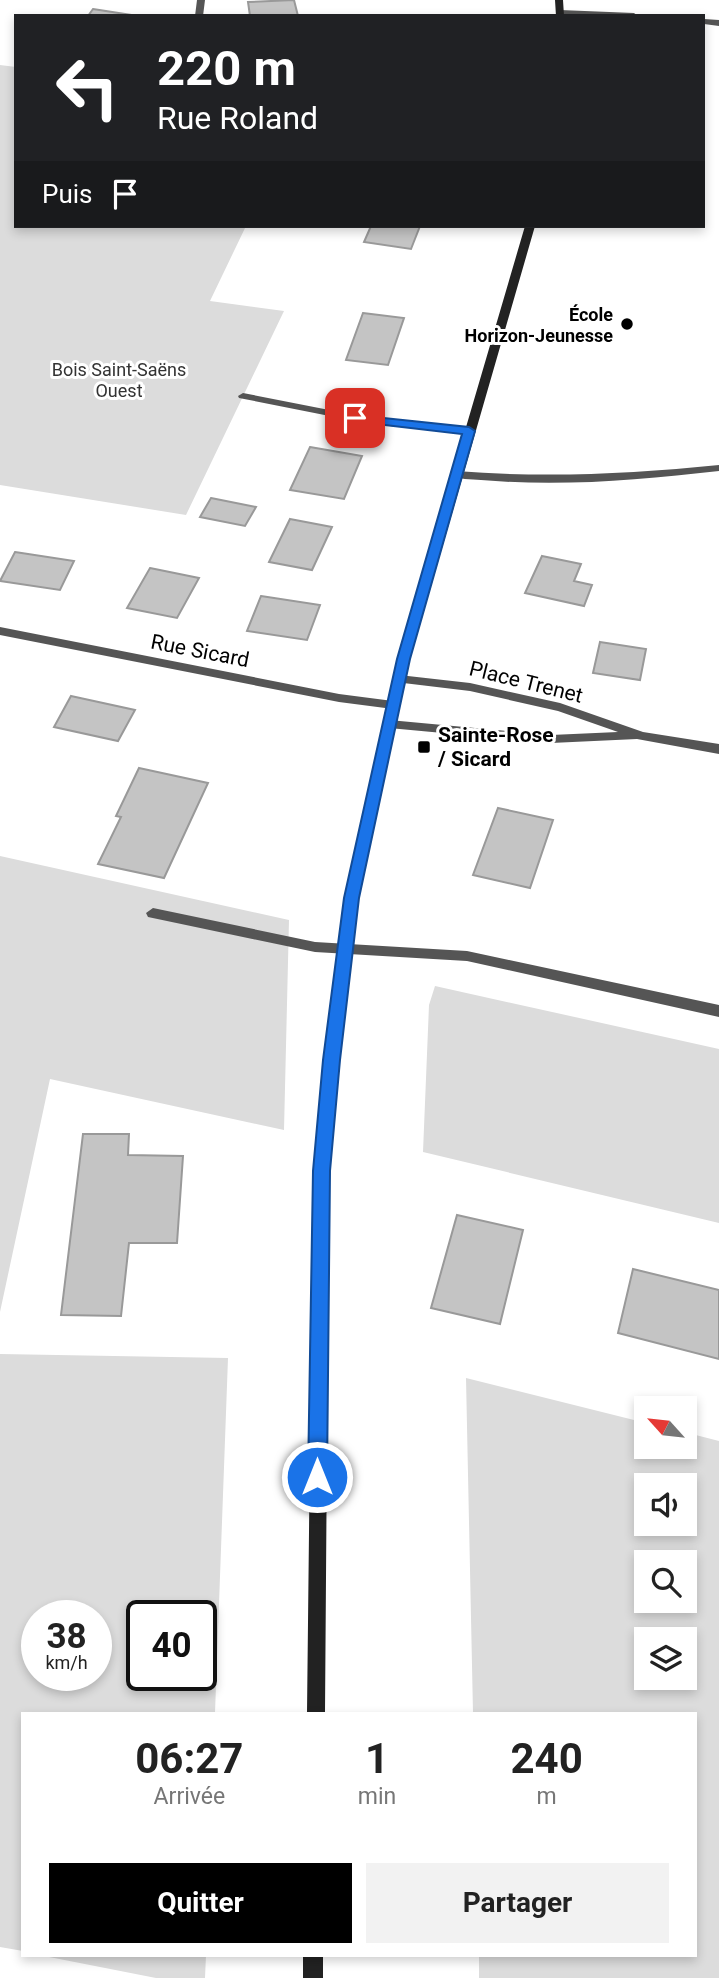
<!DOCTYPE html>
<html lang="fr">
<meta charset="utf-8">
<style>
body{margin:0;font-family:Roboto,sans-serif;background:#f2f2f2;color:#222;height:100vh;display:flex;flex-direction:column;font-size:26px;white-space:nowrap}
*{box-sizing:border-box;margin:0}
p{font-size:23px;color:#767676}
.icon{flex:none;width:38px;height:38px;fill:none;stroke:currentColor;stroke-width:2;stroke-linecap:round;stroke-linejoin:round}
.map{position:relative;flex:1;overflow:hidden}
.side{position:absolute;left:21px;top:1712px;width:676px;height:245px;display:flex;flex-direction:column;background:#fff;border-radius:0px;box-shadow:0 4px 10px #0003}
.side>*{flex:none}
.banner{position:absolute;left:14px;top:14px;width:691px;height:214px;border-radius:0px;box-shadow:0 4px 10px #0003;background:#202124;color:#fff;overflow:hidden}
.needle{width:46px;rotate:297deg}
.buttons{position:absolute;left:634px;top:1396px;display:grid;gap:14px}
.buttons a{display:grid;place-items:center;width:63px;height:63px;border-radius:0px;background:#fff;box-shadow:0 4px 10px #0003;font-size:35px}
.speed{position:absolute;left:21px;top:1600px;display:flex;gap:14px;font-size:35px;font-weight:700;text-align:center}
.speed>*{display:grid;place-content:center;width:91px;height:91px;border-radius:50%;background:#fff;box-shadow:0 4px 10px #0003;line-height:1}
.speed small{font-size:18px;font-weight:400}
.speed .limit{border:4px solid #111;border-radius:10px;background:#fff;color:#111}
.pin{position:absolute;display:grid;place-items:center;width:60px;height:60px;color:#fff;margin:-30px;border-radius:14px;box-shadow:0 4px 10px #0006}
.me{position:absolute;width:77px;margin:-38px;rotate:0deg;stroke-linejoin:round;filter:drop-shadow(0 0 5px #0008)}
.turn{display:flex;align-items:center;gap:24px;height:147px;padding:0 28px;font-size:32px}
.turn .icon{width:91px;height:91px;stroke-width:2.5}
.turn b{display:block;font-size:49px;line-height:60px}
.then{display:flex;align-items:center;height:66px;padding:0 28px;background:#0003;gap:14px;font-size:26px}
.eta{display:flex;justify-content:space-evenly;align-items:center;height:119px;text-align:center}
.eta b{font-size:42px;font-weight:700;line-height:49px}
.cta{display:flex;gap:14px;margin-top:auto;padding:14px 28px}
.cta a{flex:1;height:80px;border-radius:0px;background:#000;color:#fff;font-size:28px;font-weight:700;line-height:80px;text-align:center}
.cta a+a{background:#f2f2f2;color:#222}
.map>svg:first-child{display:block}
</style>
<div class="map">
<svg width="719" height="1978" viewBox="0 0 719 1978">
<rect width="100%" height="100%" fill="#fff"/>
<path fill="#dcdcdc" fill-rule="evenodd" d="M0,65L16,67V226H246L210,301L284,311L186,515L0,485Z
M0,856L289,920L284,1130L50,1079L0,1312Z
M435,986L719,1049V1223L423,1152L429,1005Z
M0,1354L228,1358L215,1713H23V1951L0,1947ZM96,1615V1675H37V1615ZM201,1615V1675H142V1615Z
M466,1378L646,1423V1447H684V1432L719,1441V1978H479V1955H695V1713H473ZM646,1486H684V1524H646ZM646,1563H684V1601H646ZM646,1640H684V1678H646Z
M39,1955H206L205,1978H156Z"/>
<path fill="#c4c4c4" stroke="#999" stroke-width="2" d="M294,0L298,16H250L248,2Z
M93,9L138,16H88Z
M371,226H420L411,249L364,242Z
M363,313L404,318L388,365L346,360Z
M310,447L362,456L344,499L290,490Z
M211,498L256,507L245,526L200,517Z
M290,519L332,527L312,570L269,562Z
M15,552L74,561L60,590L0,581Z
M542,556L581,564L574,581L592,585L584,606L525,593Z
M150,568L199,578L177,618L127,608Z
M261,596L320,605L307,640L247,631Z
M600,642L646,649L640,680L593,673Z
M71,696L135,710L118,741L54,727Z
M139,768L208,783L164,878L98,864L121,817L116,816Z
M498,808L553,820L530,888L473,875Z
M83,1134H129L128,1155L183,1156L177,1243H129L121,1316L61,1315Z
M457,1215L523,1230L500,1324L431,1308Z
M633,1269L719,1290V1359L618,1333Z"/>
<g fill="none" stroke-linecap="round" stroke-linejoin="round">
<path fill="#555" fill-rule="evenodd" d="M560,10L634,13L638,16L557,15V11Z
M704,19L719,20V26L704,24Z
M719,465V471C640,480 561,487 481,480C471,479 458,480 450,474L456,471C544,478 631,474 719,465Z
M153,908L315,942L467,951L719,1005V1017L467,961L315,952L148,917L146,913Z"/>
<path fill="#555" fill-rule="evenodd" d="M197,0H205L203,16H195Z
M243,393L370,418L469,428L474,431L469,434L370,424L239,398L238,396Z
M0,627L339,694L393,701L399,705L393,709L339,702L0,635Z
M399,675L470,683L560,703L643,732L719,744V754L637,739L551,743L389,728L383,724L389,720L551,735L618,732L558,711L470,691L395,682L393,679L395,676Z"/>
<path fill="#222" fill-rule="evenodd" d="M555,0H563L564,16H556Z
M525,226H535L410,659L358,898L338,1060L329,1171L325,1713H307L313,1171L324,1060L344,898L398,659Z
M303,1955H323V1978H303Z"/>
</g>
<path fill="#1a73e8" stroke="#114b97" stroke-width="2" d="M355,415L469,427L475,431L410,659L359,898L340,1060L330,1171L327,1477L324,1484L317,1486L310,1484L308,1477L313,1171L323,1060L344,898L397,659L462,434L351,421L349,418Z"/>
<g fill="#000" stroke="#fff" stroke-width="2.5">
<circle cx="627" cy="324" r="7"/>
<rect x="417" y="740" width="14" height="14" rx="3.5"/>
</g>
<g text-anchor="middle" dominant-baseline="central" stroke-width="6" stroke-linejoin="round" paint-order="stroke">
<g font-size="18" font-weight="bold" fill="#000" stroke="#fff" text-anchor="end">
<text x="613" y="314">École<tspan x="613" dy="21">Horizon-Jeunesse</tspan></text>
</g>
<g font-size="18" fill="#333" stroke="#fff">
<text x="119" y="369">Bois Saint-Saëns<tspan x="119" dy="21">Ouest</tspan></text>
</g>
<g font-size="21" fill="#000" stroke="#fff">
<text transform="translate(200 651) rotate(11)">Rue Sicard</text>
<text transform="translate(526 682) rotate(14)">Place Trenet</text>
</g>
<g font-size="21" font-weight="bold" fill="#000" stroke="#fff" text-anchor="start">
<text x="438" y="735">Sainte-Rose<tspan x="438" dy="24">/ Sicard</tspan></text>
</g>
</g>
</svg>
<div class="buttons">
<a><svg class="needle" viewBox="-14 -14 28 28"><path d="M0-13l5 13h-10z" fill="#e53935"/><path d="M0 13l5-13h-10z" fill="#767676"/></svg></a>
<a><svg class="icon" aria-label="sound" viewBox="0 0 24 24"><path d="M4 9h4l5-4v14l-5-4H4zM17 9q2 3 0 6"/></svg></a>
<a><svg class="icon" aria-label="search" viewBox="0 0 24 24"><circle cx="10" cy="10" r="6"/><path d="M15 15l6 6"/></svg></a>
<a><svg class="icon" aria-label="layers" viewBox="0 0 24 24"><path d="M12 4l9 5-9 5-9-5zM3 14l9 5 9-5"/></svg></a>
</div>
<div class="speed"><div>38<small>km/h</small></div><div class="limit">40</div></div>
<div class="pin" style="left:355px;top:418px;background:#d93025"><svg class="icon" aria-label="arrive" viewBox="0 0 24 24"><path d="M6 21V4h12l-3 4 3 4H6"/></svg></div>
<svg class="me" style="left:317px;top:1477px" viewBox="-20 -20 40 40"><circle r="17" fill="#1a73e8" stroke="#fff" stroke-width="3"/><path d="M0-11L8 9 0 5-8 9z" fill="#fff"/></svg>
<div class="banner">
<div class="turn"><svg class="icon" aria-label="left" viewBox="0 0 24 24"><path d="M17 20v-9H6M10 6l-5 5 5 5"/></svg><div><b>220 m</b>Rue Roland</div></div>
<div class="then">Puis<svg class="icon" aria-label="arrive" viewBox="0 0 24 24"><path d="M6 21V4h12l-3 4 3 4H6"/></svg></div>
</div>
<section class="side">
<div class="eta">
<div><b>06:27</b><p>Arrivée</p></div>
<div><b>1</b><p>min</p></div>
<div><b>240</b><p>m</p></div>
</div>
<div class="cta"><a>Quitter</a><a>Partager</a></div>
</section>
</div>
